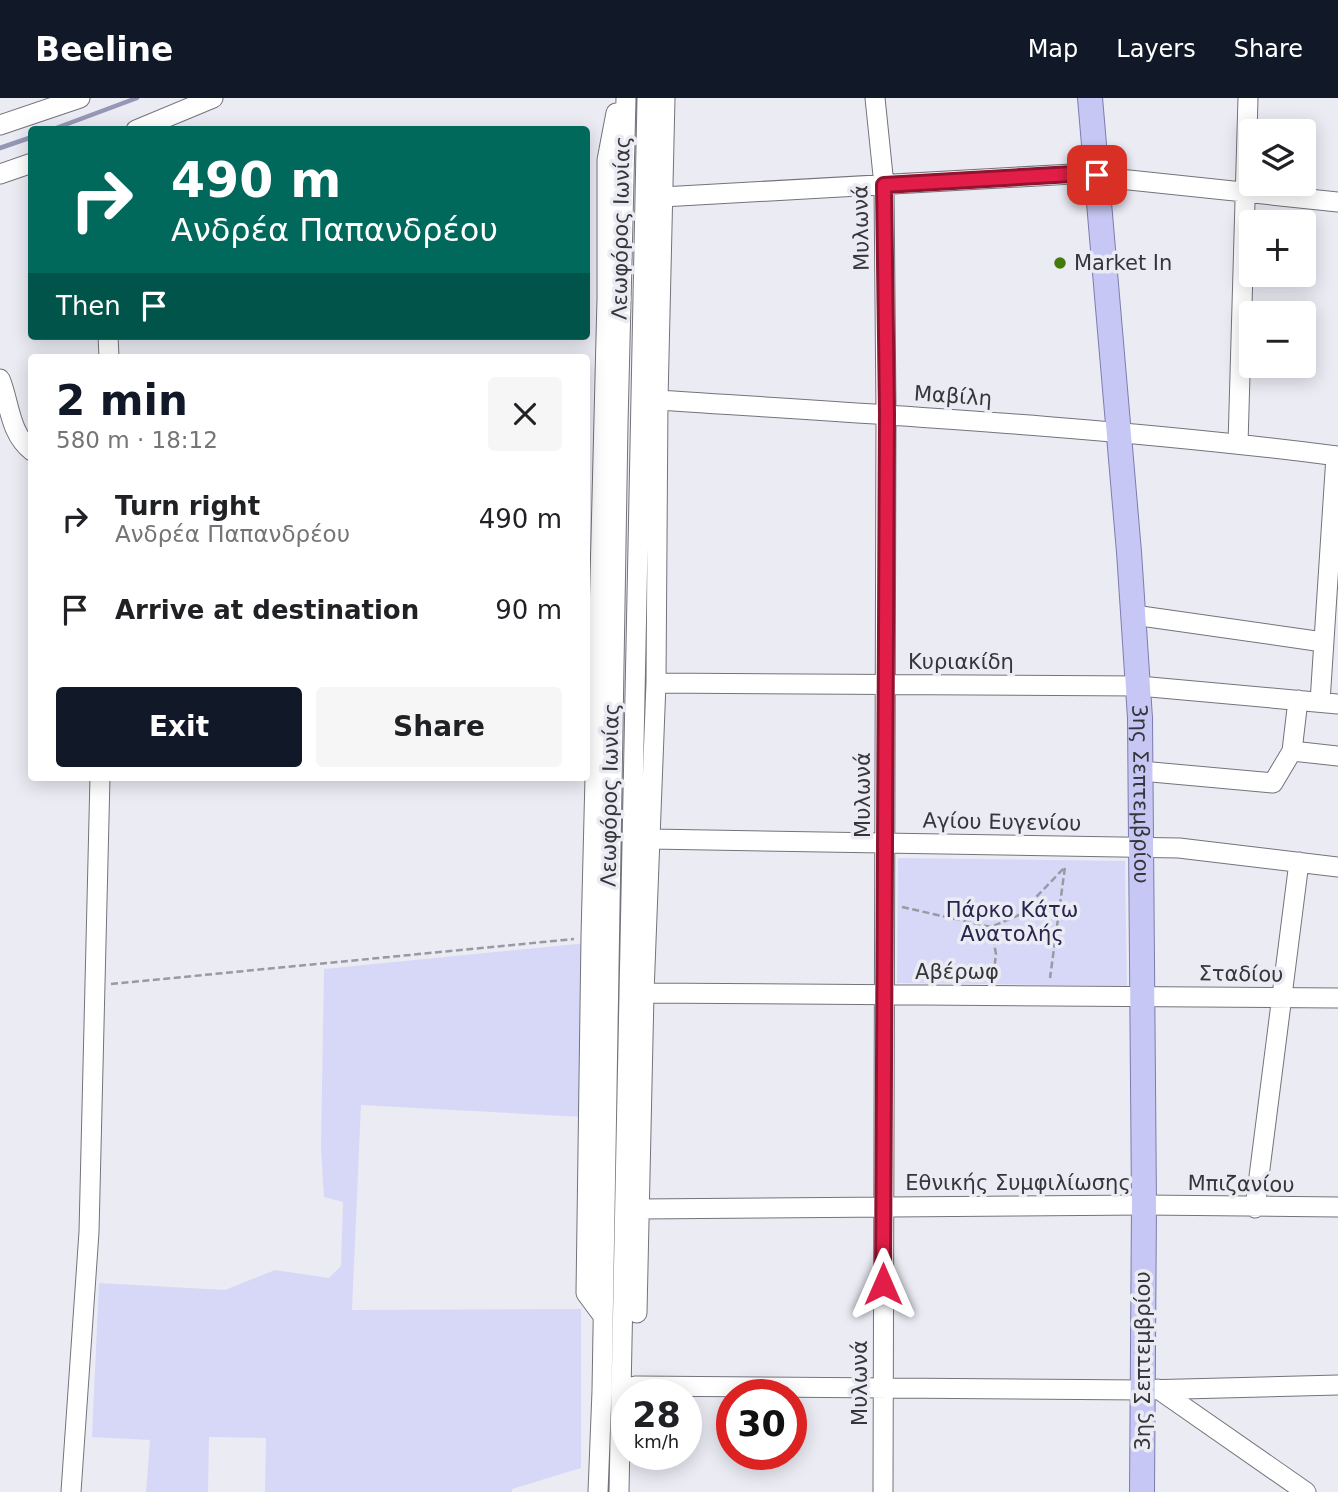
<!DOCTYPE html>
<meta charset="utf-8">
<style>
body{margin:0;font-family:"DejaVu Sans",sans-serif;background:#f6f6f6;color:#202124;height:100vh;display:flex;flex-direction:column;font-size:26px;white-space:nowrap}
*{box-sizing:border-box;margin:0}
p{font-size:23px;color:#757577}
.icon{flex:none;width:38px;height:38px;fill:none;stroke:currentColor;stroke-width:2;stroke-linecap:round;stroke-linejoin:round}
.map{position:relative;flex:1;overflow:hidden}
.sheet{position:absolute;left:28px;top:256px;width:562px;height:427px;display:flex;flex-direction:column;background:#fff;border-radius:7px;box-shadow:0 4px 18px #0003}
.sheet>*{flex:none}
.top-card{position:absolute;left:28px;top:28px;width:562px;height:214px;border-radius:7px;box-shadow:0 4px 18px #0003;background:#00695c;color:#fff;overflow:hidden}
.controls{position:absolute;left:1239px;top:21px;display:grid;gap:14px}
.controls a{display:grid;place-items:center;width:77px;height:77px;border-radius:7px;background:#fff;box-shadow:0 4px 18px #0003;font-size:35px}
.speed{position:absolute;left:611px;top:1281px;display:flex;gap:14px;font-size:35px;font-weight:700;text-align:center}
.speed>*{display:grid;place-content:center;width:91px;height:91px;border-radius:50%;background:#fff;box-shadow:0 4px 18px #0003;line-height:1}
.speed small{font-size:18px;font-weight:400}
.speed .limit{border:10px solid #d22;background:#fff;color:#111}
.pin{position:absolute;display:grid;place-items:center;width:60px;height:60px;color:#fff;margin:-30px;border-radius:14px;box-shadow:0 4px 10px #0006}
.me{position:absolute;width:77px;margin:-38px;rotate:0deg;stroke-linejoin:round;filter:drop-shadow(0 0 5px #0008)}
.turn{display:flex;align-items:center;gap:24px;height:147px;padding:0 28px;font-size:32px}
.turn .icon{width:91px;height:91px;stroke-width:2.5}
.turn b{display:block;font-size:49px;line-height:60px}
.then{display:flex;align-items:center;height:66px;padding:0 28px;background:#0003;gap:14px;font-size:26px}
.round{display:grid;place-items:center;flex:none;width:74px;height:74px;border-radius:7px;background:#f6f6f6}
.headline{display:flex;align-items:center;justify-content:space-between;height:119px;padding:0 28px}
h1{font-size:42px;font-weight:700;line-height:52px;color:#111827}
.button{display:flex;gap:14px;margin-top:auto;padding:14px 28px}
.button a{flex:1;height:80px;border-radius:7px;background:#111827;color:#fff;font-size:28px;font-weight:700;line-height:80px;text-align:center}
.button a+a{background:#f6f6f6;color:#202124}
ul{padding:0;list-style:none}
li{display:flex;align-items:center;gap:21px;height:91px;padding:0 28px}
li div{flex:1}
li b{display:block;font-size:26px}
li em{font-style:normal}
header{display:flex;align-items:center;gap:42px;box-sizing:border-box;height:98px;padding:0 35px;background:#111827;color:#fff}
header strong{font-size:33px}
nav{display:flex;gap:38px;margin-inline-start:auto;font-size:24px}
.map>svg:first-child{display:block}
</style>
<header>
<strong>Beeline</strong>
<nav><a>Map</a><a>Layers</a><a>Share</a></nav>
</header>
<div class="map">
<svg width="1338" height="1394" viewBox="0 0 1338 1394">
<rect width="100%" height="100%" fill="#ebebf4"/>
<path fill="#d7d8f8" d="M898,760L1125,763L1127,888L897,885Z
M587,845L583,1019L361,1007L352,1212L581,1211V1370L512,1391V1394H265L266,1340L209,1339L208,1394H146L150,1342L92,1339L99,1185L225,1192L275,1172L329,1180L341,1168L343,1104L324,1099L321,1050L324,871Z"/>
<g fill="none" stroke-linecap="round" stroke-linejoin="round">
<path stroke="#9697b5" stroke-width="4.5" d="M51,32L137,0
M0,50L32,39"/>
<g stroke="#73737b" stroke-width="21">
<path id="minor" d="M875,0L884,87L886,315L883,1394
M0,27L80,0
M136,32L213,0
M0,76L32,65
M662,99L1072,76L1338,104
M108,238L109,259
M0,281C10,305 9,335 32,353
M658,302C885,317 1112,329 1338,358
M1238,346L1248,0
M1134,517L1323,544
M656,585L1139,588L1338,606
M1320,604L1336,358
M1292,653L1338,658
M1141,673L1273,685L1292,653L1298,602
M651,741L1179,750L1338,769
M644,895L1338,900
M1255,1110L1299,764
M640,1111L1144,1107L1338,1109
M637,1215L644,895L656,585L658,302L665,0
M603,1218L586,1195L591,839L607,200V62L616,15
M635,1288L1143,1292L1338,1287
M1158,1291L1306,1394
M71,1394L89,1134L100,679
M598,1394L602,1293L618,326L626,0
M619,1394L647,0"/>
</g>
<g stroke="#7c7caf" stroke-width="26">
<g id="major">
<path id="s1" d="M1090,0L1129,454L1140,620L1144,1107L1142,1394"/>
</g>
</g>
<path stroke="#9999a0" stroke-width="2.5" stroke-dasharray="7 3.5" stroke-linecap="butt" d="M902,809L991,829L1019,817L1065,769L1050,880
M991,829L996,856L993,881
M111,886L574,841"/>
<use href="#minor" stroke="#fff" stroke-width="19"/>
<use href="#major" stroke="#c7c7f5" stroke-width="24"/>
</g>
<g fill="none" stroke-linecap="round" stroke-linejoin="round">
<g stroke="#92132f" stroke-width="18">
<path id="route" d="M883,1186L887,315L884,87L1072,76L1097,77"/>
</g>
<use href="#route" stroke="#e11d48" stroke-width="12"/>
</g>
<circle fill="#447a0c" stroke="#ebebf4" stroke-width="2.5" cx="1060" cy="165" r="7"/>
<g text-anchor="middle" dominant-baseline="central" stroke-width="7" stroke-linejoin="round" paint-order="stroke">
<g font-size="21" fill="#36363a" stroke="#ebebf4">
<text transform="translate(621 130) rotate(-89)">Λεωφόρος Ιωνίας</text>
<text transform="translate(861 130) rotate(-91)">Μυλωνά</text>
<text transform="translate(953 298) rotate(4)">Μαβίλη</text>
<text x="961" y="564">Κυριακίδη</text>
<text stroke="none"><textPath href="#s1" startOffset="698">3ης Σεπτεμβρίου</textPath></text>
<text transform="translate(610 697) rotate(-89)">Λεωφόρος Ιωνίας</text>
<text transform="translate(863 697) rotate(-90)">Μυλωνά</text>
<text transform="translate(1002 724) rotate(1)">Αγίου Ευγενίου</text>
<text x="957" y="874">Αβέρωφ</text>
<text transform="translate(1241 876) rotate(1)">Σταδίου</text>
<text x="1018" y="1085">Εθνικής Συμφιλίωσης</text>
<text transform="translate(1241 1086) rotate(1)">Μπιζανίου</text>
<text transform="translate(1143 1263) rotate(-90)">3ης Σεπτεμβρίου</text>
<text transform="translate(860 1285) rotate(-90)">Μυλωνά</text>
</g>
<g font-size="21" fill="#36363a" stroke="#ebebf4" text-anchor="start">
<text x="1074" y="165">Market In</text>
</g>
<g font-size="21" fill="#28254f" stroke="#ebebf4">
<text x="1012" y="812">Πάρκο Κάτω<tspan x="1012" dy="24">Ανατολής</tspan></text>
</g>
</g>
</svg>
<div class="controls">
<a><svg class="icon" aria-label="layers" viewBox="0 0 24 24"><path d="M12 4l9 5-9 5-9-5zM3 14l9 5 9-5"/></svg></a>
<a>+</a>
<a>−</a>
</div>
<div class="speed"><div>28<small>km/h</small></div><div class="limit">30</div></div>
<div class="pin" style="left:1097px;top:77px;background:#d93025"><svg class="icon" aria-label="arrive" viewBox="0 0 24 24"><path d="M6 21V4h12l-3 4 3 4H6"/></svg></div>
<svg class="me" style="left:883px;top:1186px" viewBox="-20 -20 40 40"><path d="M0-17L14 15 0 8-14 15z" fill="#e11d48" stroke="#fff" stroke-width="4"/></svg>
<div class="top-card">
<div class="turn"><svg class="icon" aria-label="right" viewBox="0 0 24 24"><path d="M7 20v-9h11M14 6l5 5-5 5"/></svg><div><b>490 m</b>Ανδρέα Παπανδρέου</div></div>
<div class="then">Then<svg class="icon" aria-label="arrive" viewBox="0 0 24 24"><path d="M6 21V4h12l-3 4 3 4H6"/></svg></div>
</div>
<section class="sheet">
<div class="headline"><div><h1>2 min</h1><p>580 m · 18:12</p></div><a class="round"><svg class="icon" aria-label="close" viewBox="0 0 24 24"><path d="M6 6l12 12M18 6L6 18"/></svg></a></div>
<ul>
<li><svg class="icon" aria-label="right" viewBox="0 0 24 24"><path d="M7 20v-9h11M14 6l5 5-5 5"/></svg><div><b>Turn right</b><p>Ανδρέα Παπανδρέου</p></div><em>490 m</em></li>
<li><svg class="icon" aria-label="arrive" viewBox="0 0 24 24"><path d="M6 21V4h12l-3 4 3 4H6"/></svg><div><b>Arrive at destination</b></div><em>90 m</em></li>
</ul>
<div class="button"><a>Exit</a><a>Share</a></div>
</section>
</div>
